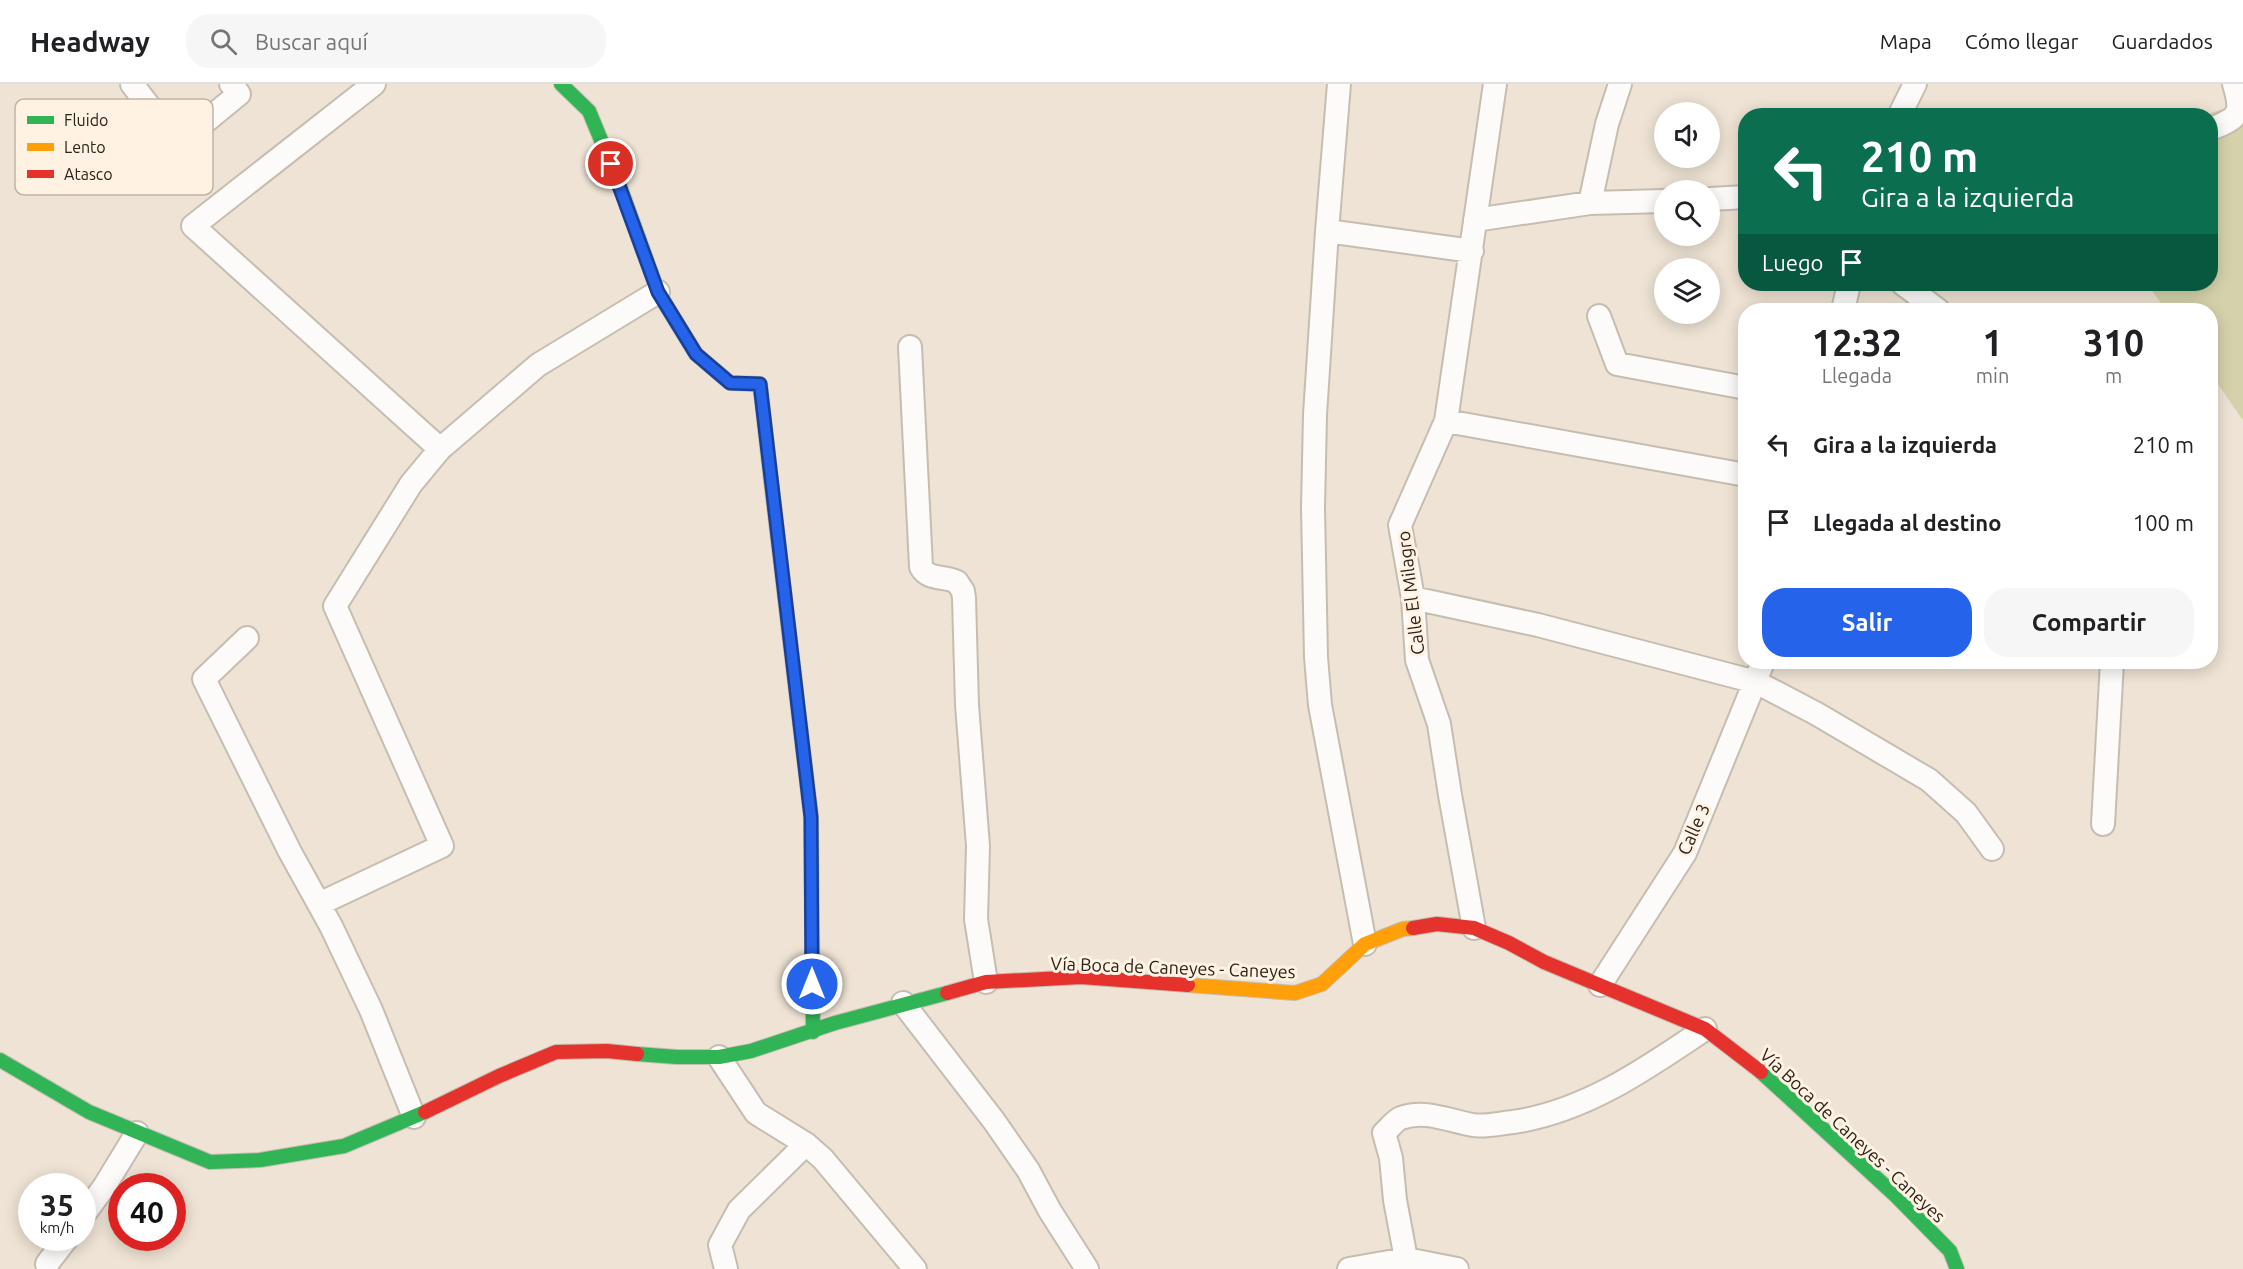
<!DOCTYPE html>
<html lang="es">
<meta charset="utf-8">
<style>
body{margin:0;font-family:Ubuntu,sans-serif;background:#f6f6f6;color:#202124;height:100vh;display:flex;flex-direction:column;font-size:22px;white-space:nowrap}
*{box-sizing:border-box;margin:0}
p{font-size:20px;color:#757577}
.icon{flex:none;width:33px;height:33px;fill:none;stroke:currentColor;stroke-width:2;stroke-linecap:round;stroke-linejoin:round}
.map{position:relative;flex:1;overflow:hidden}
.sheet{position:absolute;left:1738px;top:219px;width:480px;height:366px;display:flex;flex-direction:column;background:#fff;border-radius:24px;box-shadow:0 3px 15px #0003}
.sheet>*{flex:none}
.top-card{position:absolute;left:1738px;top:24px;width:480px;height:183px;border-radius:24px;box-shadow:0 3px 15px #0003;background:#0b6e4f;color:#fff;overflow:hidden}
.controls{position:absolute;left:1654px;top:18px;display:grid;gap:12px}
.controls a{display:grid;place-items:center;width:66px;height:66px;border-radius:50%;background:#fff;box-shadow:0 3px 15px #0003;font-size:30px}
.speed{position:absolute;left:18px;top:1089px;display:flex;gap:12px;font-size:30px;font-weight:700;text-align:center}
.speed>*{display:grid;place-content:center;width:78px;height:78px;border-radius:50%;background:#fff;box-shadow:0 3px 15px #0003;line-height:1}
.speed small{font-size:15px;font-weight:400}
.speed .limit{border:9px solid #d22;background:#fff;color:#111}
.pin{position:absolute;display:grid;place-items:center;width:51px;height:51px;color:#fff;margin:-26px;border:3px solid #fff;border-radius:50%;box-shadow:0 2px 6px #0007}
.me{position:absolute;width:66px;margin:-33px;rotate:0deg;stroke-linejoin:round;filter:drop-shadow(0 0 4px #0008)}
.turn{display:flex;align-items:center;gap:21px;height:126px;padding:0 24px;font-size:27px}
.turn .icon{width:78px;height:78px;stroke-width:2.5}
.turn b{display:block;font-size:42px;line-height:51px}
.then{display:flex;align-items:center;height:57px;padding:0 24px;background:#0003;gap:12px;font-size:22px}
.eta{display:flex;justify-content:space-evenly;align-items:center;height:102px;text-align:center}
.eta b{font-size:36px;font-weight:700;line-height:42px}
.cta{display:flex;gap:12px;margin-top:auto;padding:12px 24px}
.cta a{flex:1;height:69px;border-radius:24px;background:#2563eb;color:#fff;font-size:24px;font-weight:700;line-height:69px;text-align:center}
.cta a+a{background:#f6f6f6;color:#202124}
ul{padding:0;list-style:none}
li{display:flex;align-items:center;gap:18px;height:78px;padding:0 24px}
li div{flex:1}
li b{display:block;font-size:22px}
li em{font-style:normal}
header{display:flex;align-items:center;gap:36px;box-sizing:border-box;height:84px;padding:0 30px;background:#fff;border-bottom:2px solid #e0e0e0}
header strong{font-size:28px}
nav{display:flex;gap:33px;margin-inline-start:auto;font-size:21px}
.search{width:420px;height:54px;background:#f6f6f6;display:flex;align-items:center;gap:15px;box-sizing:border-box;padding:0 21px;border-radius:24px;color:#757577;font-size:22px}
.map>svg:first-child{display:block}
</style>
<header>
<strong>Headway</strong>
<div class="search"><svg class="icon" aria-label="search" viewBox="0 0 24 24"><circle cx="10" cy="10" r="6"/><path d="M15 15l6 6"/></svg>Buscar aquí</div>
<nav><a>Mapa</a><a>Cómo llegar</a><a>Guardados</a></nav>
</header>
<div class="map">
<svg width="2243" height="1185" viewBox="0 0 2243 1185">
<rect width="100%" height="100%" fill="#eee3d4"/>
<path fill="#d5d2ab" d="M2243,18V335H2242L2211,290V226H2166L2147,200H2211V32L2205,31Z"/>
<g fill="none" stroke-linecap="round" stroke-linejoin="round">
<g stroke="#c6bdb1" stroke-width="26">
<path id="street" d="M132,0L178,60L239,10L231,0
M374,0L193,142L440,365L538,281L658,208
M1339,0L1327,147L1315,331L1313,424L1316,573L1320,621L1365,860
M1899,32L1915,0
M2211,45C2239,34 2243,30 2234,0
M1710,115L1746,113
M1590,119L1607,40L1620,0
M1475,136L1590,119L1665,117
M1327,147L1472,167
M1903,200L1938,226
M1843,226L1849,200
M1599,232L1617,280L1746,304
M910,263L921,483C929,497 944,491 957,498L963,507L964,514L967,621L978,762L976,835L986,898
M1446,337L1746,391
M1413,514L1538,541L1756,598L1817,630L1929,696L1966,729L1992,765
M247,554L204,595L290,768L331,842L371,926L414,1033
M2103,740L2112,578
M319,820L442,762L335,522L411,400L440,365
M1474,844L1450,711L1439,640L1417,576L1413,514L1400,441L1446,337L1495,0
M1600,901L1685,769L1763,578
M903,919L994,1037L1028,1086L1050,1127L1087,1185
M719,973L756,1029L806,1060L823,1075L915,1185
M82,1133L104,1103L137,1049
M1406,1175L1395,1116L1391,1074L1384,1049C1389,1045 1395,1036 1401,1034C1425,1025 1449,1037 1473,1041C1485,1043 1501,1039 1513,1038C1585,1028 1647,984 1705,945
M47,1180L67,1154
M726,1185L720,1161L739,1126L806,1060
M1349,1185L1406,1175L1457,1185"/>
</g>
<g stroke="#c6bdb1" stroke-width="16">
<path id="fast" d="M561,0L589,27L618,97L658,208L696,270L730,299L760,300L771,396
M807,699L811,733L813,948
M637,970L677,973H719L751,967L835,939L947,909
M0,976L89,1028L210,1078L260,1076L344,1062L425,1028
M1761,988L1895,1111L1950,1167L1957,1185"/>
</g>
<g stroke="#c6bdb1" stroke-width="16">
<path id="slow" d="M771,396L807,699
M1188,901L1295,909L1322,900L1365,860L1403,845L1413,844"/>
</g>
<g stroke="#c6bdb1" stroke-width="16">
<path id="jam" d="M1413,844L1437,840L1474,844L1509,859L1544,878L1705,945L1761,988
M947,909L986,898L1081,893L1188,901
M425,1028L499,992L556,968L607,967L637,970"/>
</g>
<use href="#street" stroke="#fcfbf9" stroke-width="22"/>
<use href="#fast" stroke="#30b455" stroke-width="14"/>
<use href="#slow" stroke="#ff9f0a" stroke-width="14"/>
<use href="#jam" stroke="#e5322d" stroke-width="14"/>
</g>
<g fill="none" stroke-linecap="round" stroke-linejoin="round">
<g stroke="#184099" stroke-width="15">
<path id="route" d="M611,80L658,208L696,270L730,299L760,300L811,733L812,900"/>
</g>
<use href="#route" stroke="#2563eb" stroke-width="10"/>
</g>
<g text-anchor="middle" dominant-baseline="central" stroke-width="6" stroke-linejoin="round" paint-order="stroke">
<g font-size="18" fill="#2a2319" stroke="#fff2e3">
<text transform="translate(1410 509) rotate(-97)">Calle El Milagro</text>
<text transform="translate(1693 745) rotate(-66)">Calle 3</text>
<text transform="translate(1173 883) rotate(2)">Vía Boca de Caneyes - Caneyes</text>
<text transform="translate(1853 1051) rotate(43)">Vía Boca de Caneyes - Caneyes</text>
</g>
</g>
<rect x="15" y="15" width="198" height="96" rx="9" fill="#fff2e3" stroke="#bfb4a6" stroke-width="1.5"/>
<rect x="27" y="32" width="27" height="8" fill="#30b455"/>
<rect x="27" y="59" width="27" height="8" fill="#ff9f0a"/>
<rect x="27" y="86" width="27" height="8" fill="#e5322d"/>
<g font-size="16" fill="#2a2319">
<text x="64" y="42">Fluido</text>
<text x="64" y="69">Lento</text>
<text x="64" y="96">Atasco</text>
</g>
</svg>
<div class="controls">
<a><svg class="icon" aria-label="sound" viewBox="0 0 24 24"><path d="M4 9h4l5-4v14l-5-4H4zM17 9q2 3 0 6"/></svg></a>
<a><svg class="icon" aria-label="search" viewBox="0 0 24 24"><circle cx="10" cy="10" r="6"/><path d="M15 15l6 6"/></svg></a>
<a><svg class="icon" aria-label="layers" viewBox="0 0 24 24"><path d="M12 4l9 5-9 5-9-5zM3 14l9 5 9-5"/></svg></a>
</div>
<div class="speed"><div>35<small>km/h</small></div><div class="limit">40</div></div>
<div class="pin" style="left:611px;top:80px;background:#d93025"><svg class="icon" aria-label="arrive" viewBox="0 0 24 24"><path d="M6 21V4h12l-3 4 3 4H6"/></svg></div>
<svg class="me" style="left:812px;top:900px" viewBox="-20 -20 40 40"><circle r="17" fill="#2563eb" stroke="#fff" stroke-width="3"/><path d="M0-11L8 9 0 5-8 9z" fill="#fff"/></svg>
<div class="top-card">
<div class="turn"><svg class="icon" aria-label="left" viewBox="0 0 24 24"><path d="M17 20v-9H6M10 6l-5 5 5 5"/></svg><div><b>210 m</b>Gira a la izquierda</div></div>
<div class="then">Luego<svg class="icon" aria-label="arrive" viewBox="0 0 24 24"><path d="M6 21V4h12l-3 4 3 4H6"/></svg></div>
</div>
<section class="sheet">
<div class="eta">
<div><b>12:32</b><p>Llegada</p></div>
<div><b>1</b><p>min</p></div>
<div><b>310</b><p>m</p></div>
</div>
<ul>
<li><svg class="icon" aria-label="left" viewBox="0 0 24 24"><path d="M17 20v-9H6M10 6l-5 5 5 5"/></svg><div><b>Gira a la izquierda</b></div><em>210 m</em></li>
<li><svg class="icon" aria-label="arrive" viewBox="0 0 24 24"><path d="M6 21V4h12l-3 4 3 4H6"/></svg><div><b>Llegada al destino</b></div><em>100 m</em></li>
</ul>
<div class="cta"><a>Salir</a><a>Compartir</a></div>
</section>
</div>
